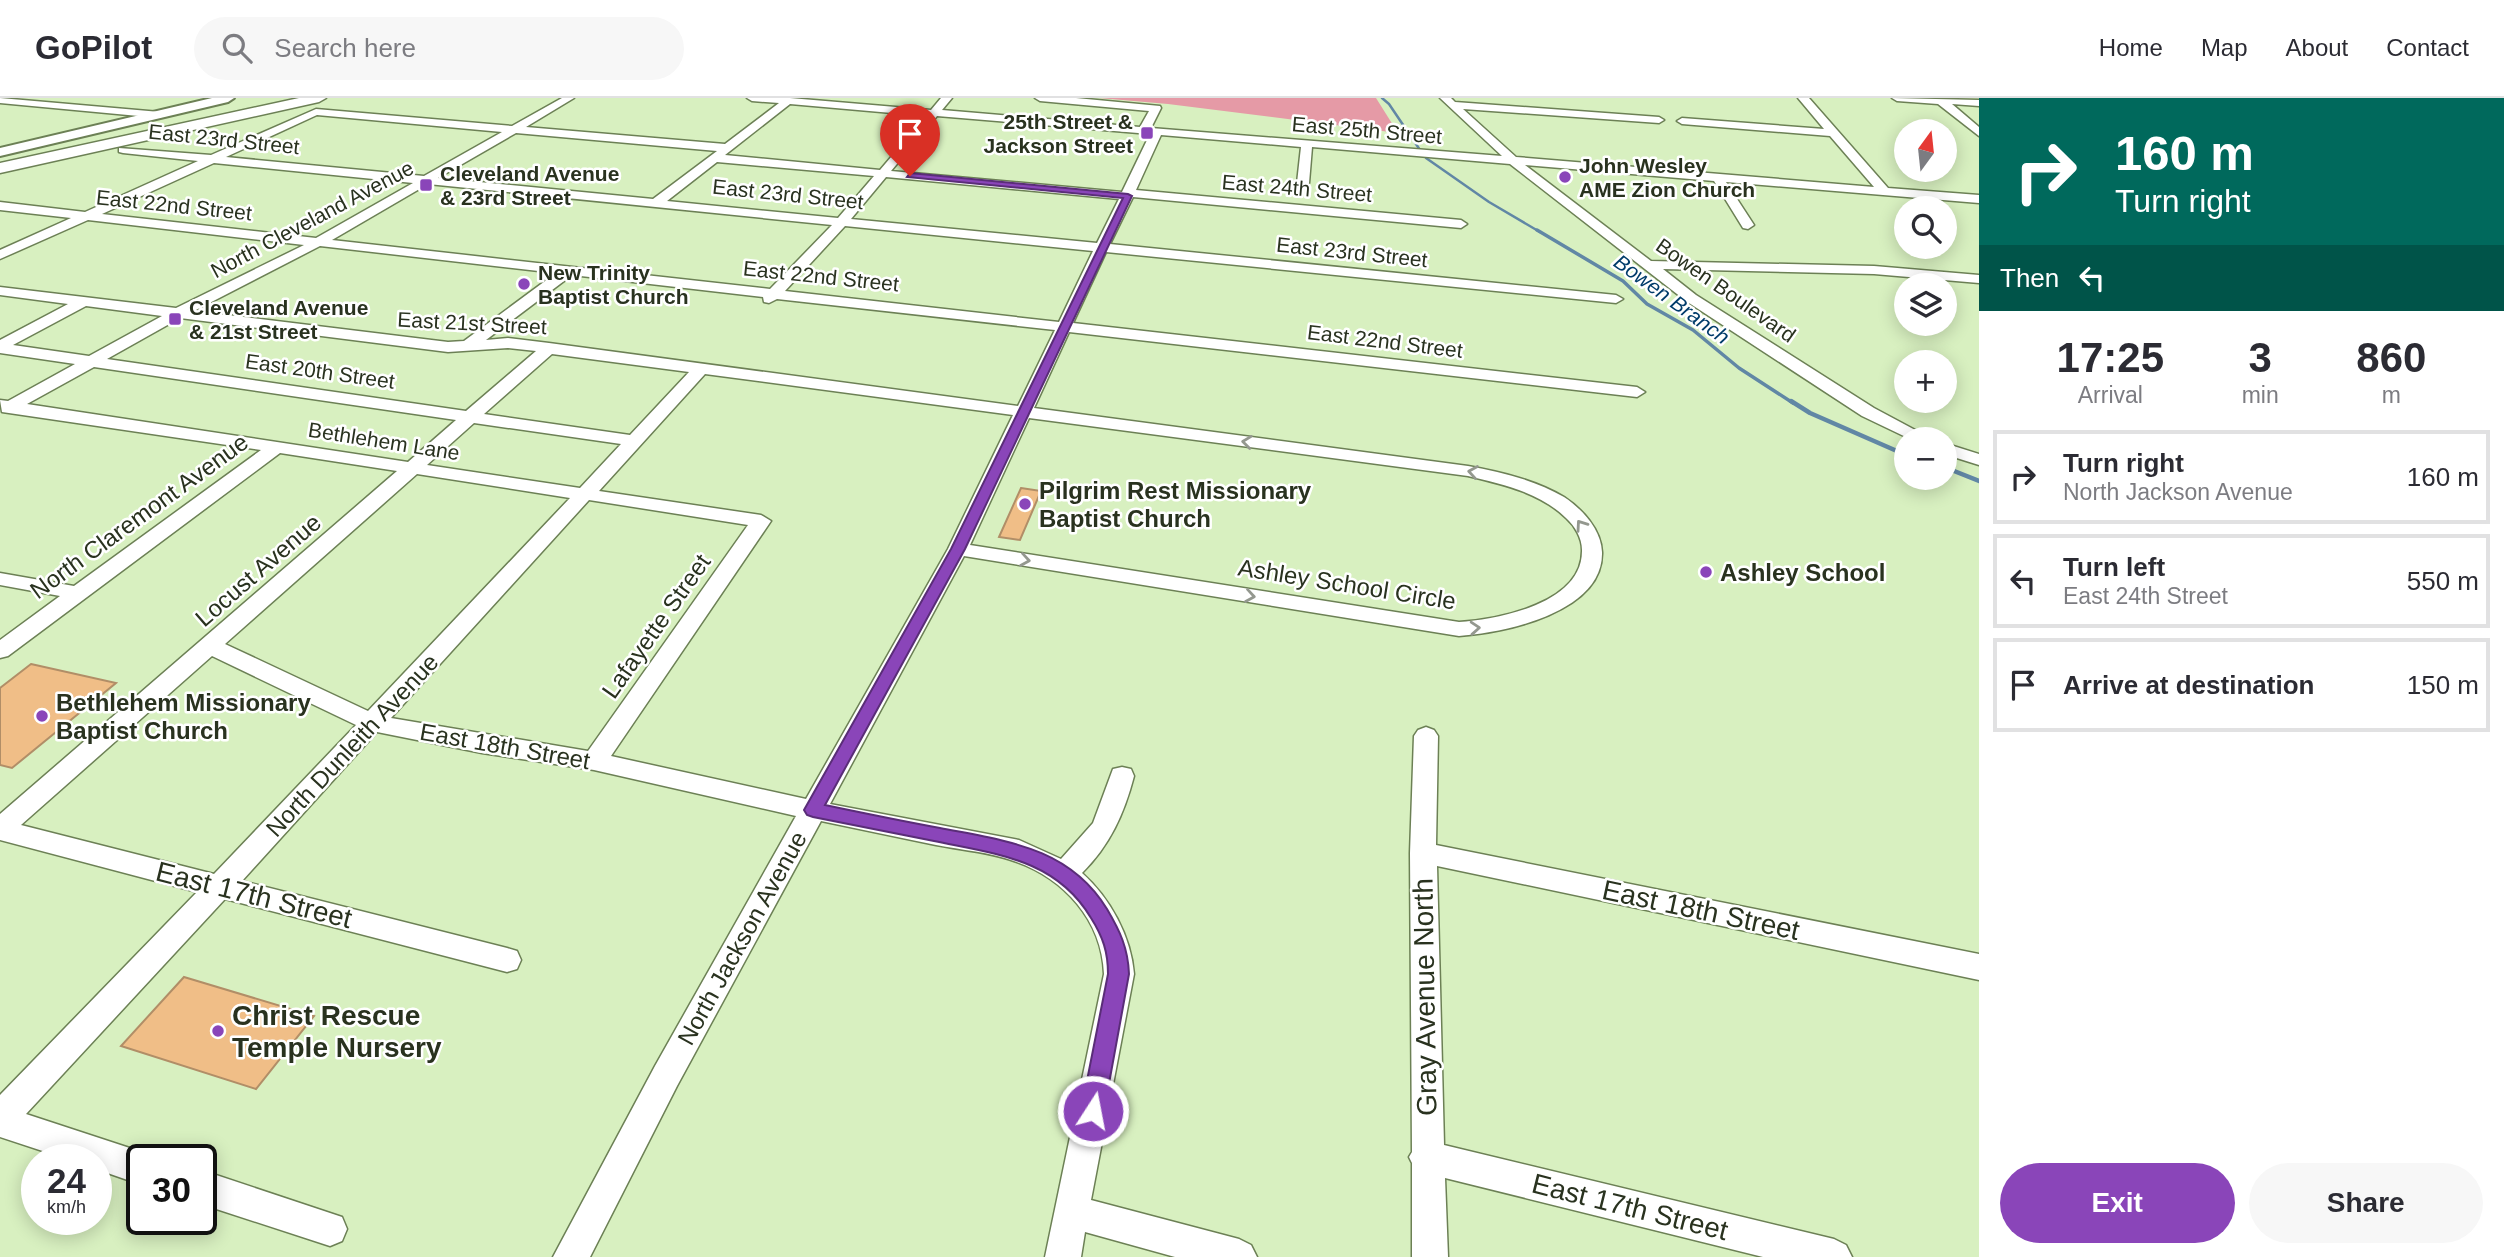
<!DOCTYPE html>
<meta charset="utf-8">
<style>
body{margin:0;font-family:Arial,sans-serif;background:#f7f7f7;color:#2b2b33;height:100vh;display:flex;flex-direction:column;font-size:26px;white-space:nowrap}
*{box-sizing:border-box;margin:0}
p{font-size:23px;color:#7c7c81}
.icon{flex:none;width:38px;height:38px;fill:none;stroke:currentColor;stroke-width:2;stroke-linecap:round;stroke-linejoin:round}
.map{position:relative;flex:1;overflow:hidden}
.side{display:flex;flex-direction:column;background:#fff;width:525px}
.side>*{flex:none}
.banner{background:#00695c;color:#fff;overflow:hidden}
.needle{width:46px;rotate:15deg}
.tools{position:absolute;left:1894px;top:21px;display:grid;gap:14px}
.tools a{display:grid;place-items:center;width:63px;height:63px;border-radius:50%;background:#fff;box-shadow:0 4px 18px #0003;font-size:35px}
.speed{position:absolute;left:21px;top:1046px;display:flex;gap:14px;font-size:35px;font-weight:700;text-align:center}
.speed>*{display:grid;place-content:center;width:91px;height:91px;border-radius:50%;background:#fff;box-shadow:0 4px 18px #0003;line-height:1}
.speed small{font-size:18px;font-weight:400}
.speed .limit{border:4px solid #111;border-radius:10px;background:#fff;color:#111}
.pin{position:absolute;display:grid;place-items:center;width:60px;height:60px;color:#fff;margin:-72px -30px;border-radius:50% 50% 50% 0;rotate:-45deg;box-shadow:0 0 7px #0007}
.pin .icon{rotate:45deg}
.me{position:absolute;width:77px;margin:-38px;rotate:11deg;stroke-linejoin:round;filter:drop-shadow(0 0 5px #0008)}
.turn{display:flex;align-items:center;gap:24px;height:147px;padding:0 21px;font-size:32px}
.turn .icon{width:91px;height:91px;stroke-width:2.5}
.turn b{display:block;font-size:49px;line-height:60px}
.then{display:flex;align-items:center;height:66px;padding:0 21px;background:#0003;gap:14px;font-size:26px}
.eta{display:flex;justify-content:space-evenly;align-items:center;height:119px;text-align:center}
.eta b{font-size:42px;font-weight:700;line-height:49px}
.cta{display:flex;gap:14px;margin-top:auto;padding:14px 21px}
.cta a{flex:1;height:80px;border-radius:42px;background:#8a45b9;color:#fff;font-size:28px;font-weight:700;line-height:80px;text-align:center}
.cta a+a{background:#f7f7f7;color:#2b2b33}
ul{padding:0;list-style:none}
li{display:flex;align-items:center;gap:21px;height:94px;margin:0 14px 10px;padding:0 7px;border:4px solid #e1e1e2;border-radius:0px}
li div{flex:1}
li b{display:block;font-size:26px}
li em{font-style:normal}
header{display:flex;align-items:center;gap:42px;box-sizing:border-box;height:98px;padding:0 35px;background:#fff;border-bottom:2px solid #e1e1e2}
header strong{font-size:33px}
nav{display:flex;gap:38px;margin-inline-start:auto;font-size:24px}
.search{width:490px;height:63px;background:#f7f7f7;display:flex;align-items:center;gap:18px;box-sizing:border-box;padding:0 24px;border-radius:38px;color:#7c7c81;font-size:26px}
main{display:flex;flex:1;min-height:0}
.map>svg:first-child{display:block}
</style>
<header>
<strong>GoPilot</strong>
<div class="search"><svg class="icon" aria-label="search" viewBox="0 0 24 24"><circle cx="10" cy="10" r="6"/><path d="M15 15l6 6"/></svg>Search here</div>
<nav><a>Home</a><a>Map</a><a>About</a><a>Contact</a></nav>
</header>
<main>
<div class="map">
<svg width="1979" height="1159" viewBox="0 0 1979 1159">
<rect width="100%" height="100%" fill="#d8f0c0"/>
<path fill="#e59aa6" d="M1099,0H1376L1398,35L1168,6Z"/>
<g fill="none" stroke-linecap="round" stroke-linejoin="round">
<path stroke="#6187a5" stroke-width="2.5" d="M1382,0L1389,6L1420,52
M1426,60L1489,104L1540,134"/>
<path stroke="#6187a5" stroke-width="3.5" d="M1537,132L1623,183L1647,206L1693,232L1739,270L1793,305"/>
<path stroke="#6187a5" stroke-width="4.5" d="M1791,303L1810,315L1906,357
M1944,369L1979,383"/>
</g>
<path fill="#f0be87" stroke="#b18e67" stroke-width="2" d="M1021,390L1041,393L1020,442L999,439Z
M31,566L116,585L12,670L0,667V590Z
M184,879L314,918L256,991L121,948Z"/>
<g fill="none" stroke-linecap="round" stroke-linejoin="round">
<g stroke="#6c8055" stroke-width="3">
<path id="minor" d="M0,0L160,14L165,17L160,20L0,5Z
M562,0H574L526,29L725,46L779,5L752,3L747,0H790L931,12L941,0H952L942,12L1140,29L1149,13L1040,3L1035,0H1076L1160,8L1161,10L1151,30L1502,58L1440,0H1451L1455,4L1659,19L1664,22L1659,25L1463,11L1516,59L1874,89L1830,38L1682,26L1677,23L1682,20L1824,31L1798,0H1809L1888,90L1979,97V105L1726,84L1754,127L1748,131L1743,130L1714,83L1525,67L1651,163L1874,168L1979,177V185L1874,176L1663,171L1696,197L1874,310L1932,341H1910L1862,318L1686,203L1510,66L1312,49L1309,85L1303,89L1297,85L1301,49L1161,37L1136,92L1461,122L1467,126L1461,130L1133,99L1110,146L1616,197L1623,201L1616,205L1106,154L1073,225L1637,289L1645,294L1637,299L1069,234L1034,310L1468,368C1501,374 1535,382 1564,399C1582,411 1601,431 1602,454C1604,514 1505,535 1459,538L964,458L830,706L1019,742L1061,761L1093,725L1113,671L1122,669L1131,671L1134,678C1124,716 1110,747 1082,775C1110,800 1131,838 1134,876L1091,1102L1239,1141L1251,1147L1257,1159H1175L1085,1134L1081,1159H1045L1104,876C1102,822 1064,780 1014,763C990,754 961,752 936,747C897,739 859,731 821,723L677,988L590,1159H553L655,968L796,718L594,672L482,655L377,634L242,783L507,850L517,853L521,862L517,871L507,874L225,801L26,1016L154,1058L155,1062H142V1087L96,1071V1062H70L0,1039V997L197,794L0,742V716L397,373L280,355L8,558L0,560V542L60,498L0,487V475L74,488L261,352L2,314L0,302L8,303L75,266L0,255V242L68,206L0,197V189L176,210L304,147L88,122L0,161V152L71,120L0,112V104L85,114L198,63L123,55L119,54V50L211,57L316,11L512,28ZM790,6L926,18L880,72L725,57ZM317,17L502,34L424,78L226,59ZM937,18L1150,36L1122,94L891,73ZM516,35L717,53L653,101L438,80ZM717,64L874,78L838,120L667,103ZM214,65L413,85L316,140L102,116ZM886,79L1119,101L1097,145L851,121ZM428,86L832,127L770,191L332,142ZM845,128L1093,153L1059,224L785,193ZM320,148L556,175L464,243L448,244L194,213ZM572,177L763,199L764,204L769,205L777,201L1055,232L1018,308L549,245L508,240L486,242ZM86,208L162,218L89,258L13,247ZM180,220L448,254L508,250L536,253L466,313L107,261ZM552,256L689,274L630,337L484,316ZM94,269L456,322L408,364L27,306ZM705,276L1013,317L948,451L806,701L611,658L771,423L761,417L599,393ZM1029,320L1468,378C1502,386 1541,395 1566,420C1575,428 1582,440 1582,452C1583,505 1500,521 1459,524L970,447ZM474,325L621,346L580,390L427,367ZM417,376L570,400L368,613L225,546ZM589,402L748,427L588,653L391,620ZM212,558L356,627L214,776L21,727Z
M1892,0L1979,2V8L1952,6L1979,29V38L1938,6L1897,3Z
M1944,345L1979,356V367L1944,356Z
M1426,629L1434,632L1438,638L1436,747L1979,856V882L1437,768L1444,1047L1834,1141L1846,1147L1852,1159H1763L1445,1080L1448,1159H1412V1065L1409,1059L1412,1054L1410,755L1414,638L1418,632Z
M201,1072L342,1119L347,1131L342,1143L330,1148L201,1106Z"/>
</g>
<g stroke="#6c8055" stroke-width="4">
<path id="major" d="M212,0H234L228,4L0,58V50Z"/>
</g>
<g stroke="#6c8055" stroke-width="3">
<path id="highway" d="M299,0H326L319,4L0,75V65Z"/>
</g>
<use href="#minor" fill="#fff" fill-rule="evenodd"/>
<use href="#major" fill="#fff" fill-rule="evenodd"/>
<use href="#highway" fill="#fff" fill-rule="evenodd"/>
</g>
<defs><path id="oneway-chevron" d="M-2-3.5L2.5 0L-2 3.5" fill="none" stroke-width="1.6" stroke-linecap="round" stroke-linejoin="round" transform="scale(1.75)"/></defs>
<g stroke="#94988f">
<use href="#oneway-chevron" transform="translate(1247 344) rotate(-173)"/>
<use href="#oneway-chevron" transform="translate(1473 374) rotate(-171)"/>
<use href="#oneway-chevron" transform="translate(1581 427) rotate(-125)"/>
<use href="#oneway-chevron" transform="translate(1025 462) rotate(9)"/>
<use href="#oneway-chevron" transform="translate(1250 498) rotate(9)"/>
<use href="#oneway-chevron" transform="translate(1475 530) rotate(-4)"/>
</g>
<path fill="#8a45b9" stroke="#5a2d78" stroke-width="2" d="M910,75L1128,96L1132,98L965,451L825,707C863,715 902,723 940,730C1006,743 1069,749 1107,811C1120,833 1128,850 1129,876L1104,1013L1101,1020L1093,1023L1085,1020L1081,1013L1108,876C1108,854 1103,839 1091,820C1056,761 996,756 934,743C894,735 854,727 813,719L807,717L804,712L951,451L1123,100L907,79Z"/>
<g fill="#8a45b9" stroke="#fff" stroke-width="2.5">
<rect x="1140" y="28" width="14" height="14" rx="3.5"/>
<circle cx="1565" cy="79" r="7"/>
<rect x="419" y="80" width="14" height="14" rx="3.5"/>
<circle cx="524" cy="186" r="7"/>
<rect x="168" y="214" width="14" height="14" rx="3.5"/>
<circle cx="1025" cy="406" r="7"/>
<circle cx="1706" cy="474" r="7"/>
<circle cx="42" cy="618" r="7"/>
<circle cx="218" cy="933" r="7"/>
</g>
<g text-anchor="middle" dominant-baseline="central" stroke-width="5" stroke-linejoin="round" paint-order="stroke">
<g font-size="21" font-weight="bold" fill="#29321f" stroke="#fff" text-anchor="start">
<text x="1133" y="23" text-anchor="end">25th Street &amp;<tspan x="1133" dy="24">Jackson Street</tspan></text>
<text x="1579" y="67">John Wesley<tspan x="1579" dy="24">AME Zion Church</tspan></text>
<text x="440" y="75">Cleveland Avenue<tspan x="440" dy="24">&amp; 23rd Street</tspan></text>
<text x="538" y="174">New Trinity<tspan x="538" dy="24">Baptist Church</tspan></text>
<text x="189" y="209">Cleveland Avenue<tspan x="189" dy="24">&amp; 21st Street</tspan></text>
</g>
<g font-size="21" fill="#29321f" stroke="#fff">
<text transform="translate(1367 32) rotate(5)">East 25th Street</text>
<text transform="translate(224 41) rotate(6)">East 23rd Street</text>
<text transform="translate(1297 90) rotate(5)">East 24th Street</text>
<text transform="translate(788 96) rotate(6)">East 23rd Street</text>
<text transform="translate(174 107) rotate(6)">East 22nd Street</text>
<text transform="translate(312 121) rotate(-28)">North Cleveland Avenue</text>
<text transform="translate(1352 154) rotate(6)">East 23rd Street</text>
<text transform="translate(821 178) rotate(6)">East 22nd Street</text>
<text transform="translate(1726 192) rotate(35)">Bowen Boulevard</text>
<text transform="translate(472 225) rotate(3)">East 21st Street</text>
<text transform="translate(1385 243) rotate(7)">East 22nd Street</text>
<text transform="translate(320 273) rotate(8)">East 20th Street</text>
<text transform="translate(384 343) rotate(9)">Bethlehem Lane</text>
</g>
<g font-size="21" font-style="italic" fill="#003c6a" stroke="#fff">
<text transform="translate(1672 201) rotate(36)">Bowen Branch</text>
</g>
<g font-size="24" font-weight="bold" fill="#29321f" stroke="#fff" text-anchor="start">
<text x="1039" y="392">Pilgrim Rest Missionary<tspan x="1039" dy="28">Baptist Church</tspan></text>
<text x="1720" y="474">Ashley School</text>
<text x="56" y="604">Bethlehem Missionary<tspan x="56" dy="28">Baptist Church</tspan></text>
</g>
<g font-size="24" fill="#29321f" stroke="#fff">
<text transform="translate(139 418) rotate(-36)">North Claremont Avenue</text>
<text transform="translate(258 472) rotate(-41)">Locust Avenue</text>
<text transform="translate(1347 486) rotate(9)">Ashley School Circle</text>
<text transform="translate(656 528) rotate(-55)">Lafayette Street</text>
<text transform="translate(352 647) rotate(-47)">North Dunleith Avenue</text>
<text transform="translate(505 648) rotate(10)">East 18th Street</text>
<text transform="translate(742 840) rotate(-61)">North Jackson Avenue</text>
</g>
<g font-size="28" fill="#29321f" stroke="#fff">
<text transform="translate(254 797) rotate(14)">East 17th Street</text>
<text transform="translate(1701 812) rotate(12)">East 18th Street</text>
<text transform="translate(1425 899) rotate(-91)">Gray Avenue North</text>
<text transform="translate(1630 1109) rotate(14)">East 17th Street</text>
</g>
<g font-size="28" font-weight="bold" fill="#29321f" stroke="#fff" text-anchor="start">
<text x="232" y="917">Christ Rescue<tspan x="232" dy="32">Temple Nursery</tspan></text>
</g>
</g>
</svg>
<div class="tools">
<a><svg class="needle" viewBox="-14 -14 28 28"><path d="M0-13l5 13h-10z" fill="#e53935"/><path d="M0 13l5-13h-10z" fill="#7c7c81"/></svg></a>
<a><svg class="icon" aria-label="search" viewBox="0 0 24 24"><circle cx="10" cy="10" r="6"/><path d="M15 15l6 6"/></svg></a>
<a><svg class="icon" aria-label="layers" viewBox="0 0 24 24"><path d="M12 4l9 5-9 5-9-5zM3 14l9 5 9-5"/></svg></a>
<a>+</a>
<a>−</a>
</div>
<div class="speed"><div>24<small>km/h</small></div><div class="limit">30</div></div>
<div class="pin" style="left:910px;top:78px;background:#d93025"><svg class="icon" aria-label="arrive" viewBox="0 0 24 24"><path d="M6 21V4h12l-3 4 3 4H6"/></svg></div>
<svg class="me" style="left:1093px;top:1013px" viewBox="-20 -20 40 40"><circle r="17" fill="#8a45b9" stroke="#fff" stroke-width="3"/><path d="M0-11L8 9 0 5-8 9z" fill="#fff"/></svg>
</div>
<section class="side">
<div class="banner">
<div class="turn"><svg class="icon" aria-label="right" viewBox="0 0 24 24"><path d="M7 20v-9h11M14 6l5 5-5 5"/></svg><div><b>160 m</b>Turn right</div></div>
<div class="then">Then<svg class="icon" aria-label="left" viewBox="0 0 24 24"><path d="M17 20v-9H6M10 6l-5 5 5 5"/></svg></div>
</div>
<div class="eta">
<div><b>17:25</b><p>Arrival</p></div>
<div><b>3</b><p>min</p></div>
<div><b>860</b><p>m</p></div>
</div>
<ul>
<li><svg class="icon" aria-label="right" viewBox="0 0 24 24"><path d="M7 20v-9h11M14 6l5 5-5 5"/></svg><div><b>Turn right</b><p>North Jackson Avenue</p></div><em>160 m</em></li>
<li><svg class="icon" aria-label="left" viewBox="0 0 24 24"><path d="M17 20v-9H6M10 6l-5 5 5 5"/></svg><div><b>Turn left</b><p>East 24th Street</p></div><em>550 m</em></li>
<li><svg class="icon" aria-label="arrive" viewBox="0 0 24 24"><path d="M6 21V4h12l-3 4 3 4H6"/></svg><div><b>Arrive at destination</b></div><em>150 m</em></li>
</ul>
<div class="cta"><a>Exit</a><a>Share</a></div>
</section>
</main>
